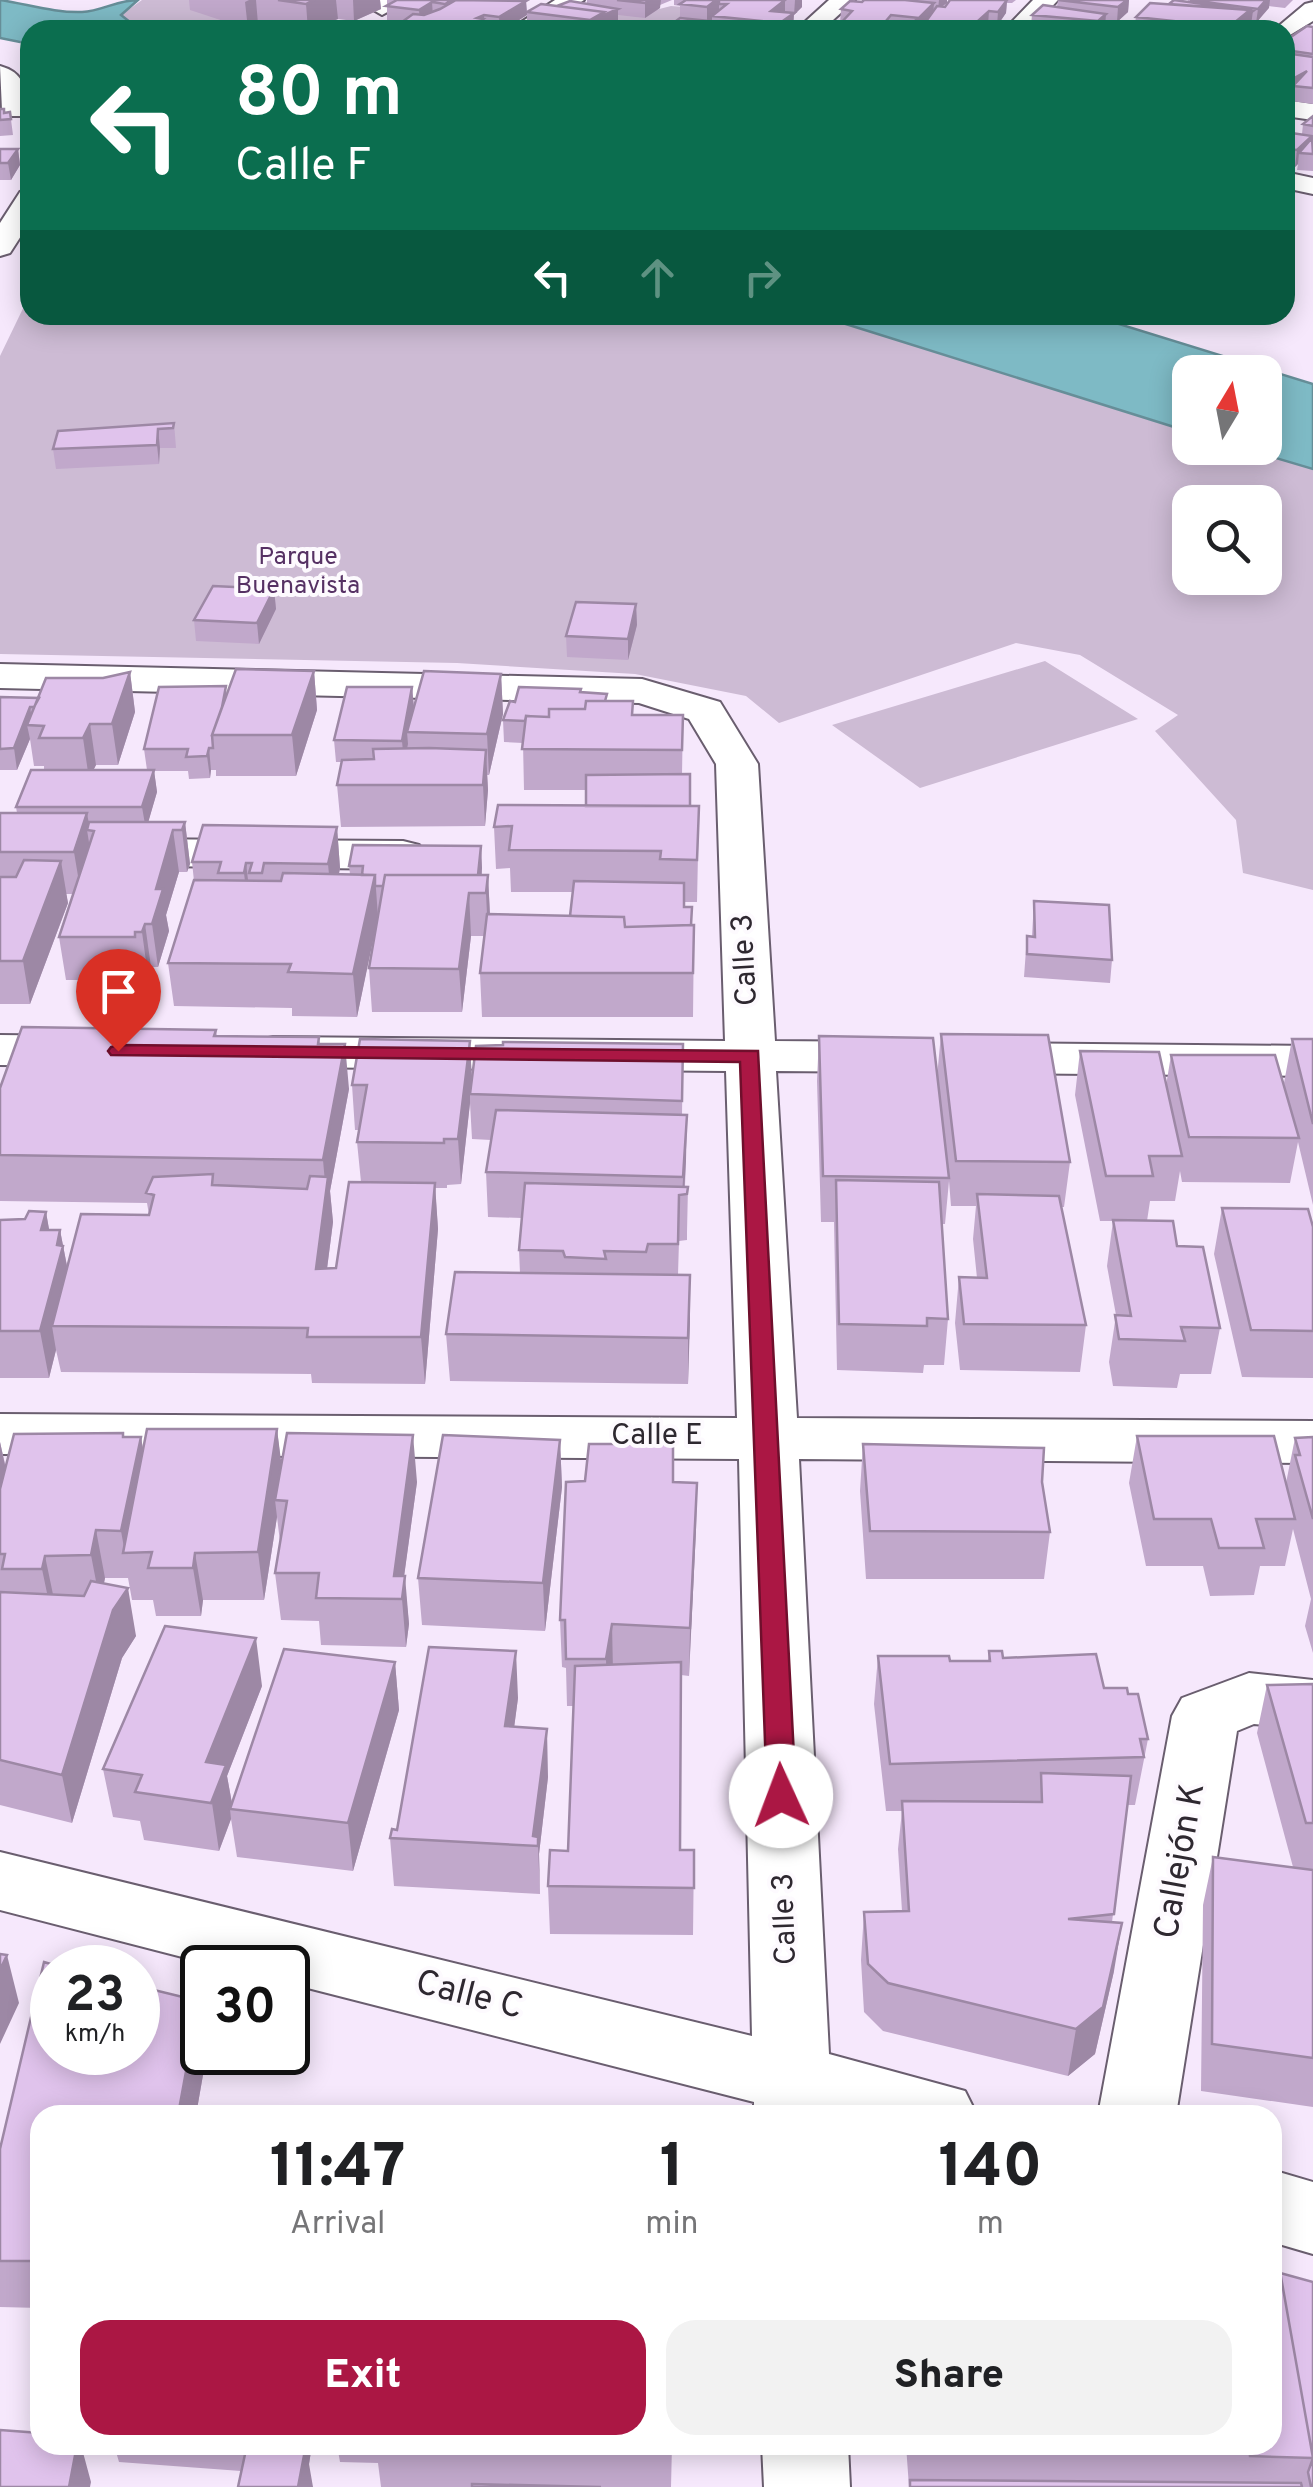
<!DOCTYPE html>
<meta charset="utf-8">
<style>
body{margin:0;font-family:Overpass,sans-serif;background:#f2f2f2;color:#202124;height:100vh;display:flex;flex-direction:column;font-size:38px;white-space:nowrap}
*{box-sizing:border-box;margin:0}
p{font-size:32px;color:#757577}
.icon{flex:none;width:55px;height:55px;fill:none;stroke:currentColor;stroke-width:2;stroke-linecap:round;stroke-linejoin:round}
.map{position:relative;flex:1;overflow:hidden}
.details{position:absolute;left:30px;top:2105px;width:1252px;height:350px;display:flex;flex-direction:column;background:#fff;border-radius:30px;box-shadow:0 5px 25px #0003}
.details>*{flex:none}
.guide{position:absolute;left:20px;top:20px;width:1275px;height:305px;border-radius:30px;box-shadow:0 5px 25px #0003;background:#0b6e4f;color:#fff;overflow:hidden}
.needle{width:65px;rotate:10deg}
.buttons{position:absolute;left:1172px;top:355px;display:grid;gap:20px}
.buttons a{display:grid;place-items:center;width:110px;height:110px;border-radius:20px;background:#fff;box-shadow:0 5px 25px #0003;font-size:50px}
.speed{position:absolute;left:30px;top:1945px;display:flex;gap:20px;font-size:50px;font-weight:700;text-align:center}
.speed>*{display:grid;place-content:center;width:130px;height:130px;border-radius:50%;background:#fff;box-shadow:0 5px 25px #0003;line-height:1}
.speed small{font-size:25px;font-weight:400}
.speed .limit{border:5px solid #111;border-radius:15px;background:#fff;color:#111}
.pin{position:absolute;display:grid;place-items:center;width:85px;height:85px;color:#fff;margin:-102px -42px;border-radius:50% 50% 50% 0;rotate:-45deg;box-shadow:0 0 10px #0007}
.pin .icon{rotate:45deg}
.me{position:absolute;width:110px;margin:-55px;rotate:358deg;stroke-linejoin:round;filter:drop-shadow(0 0 8px #0008)}
.turn{display:flex;align-items:center;gap:35px;height:210px;padding:0 50px;font-size:45px}
.turn .icon{width:130px;height:130px;stroke-width:2.5}
.turn b{display:block;font-size:70px;line-height:85px}
.lanes{display:flex;align-items:center;height:95px;padding:0 50px;background:#0003;justify-content:center;gap:50px;direction:ltr}
.lanes .off{opacity:.35}
.eta{display:flex;justify-content:space-evenly;align-items:center;height:170px;text-align:center}
.eta b{font-size:60px;font-weight:800;line-height:70px}
.primary-button{display:flex;gap:20px;margin-top:auto;padding:20px 50px}
.primary-button a{flex:1;height:115px;border-radius:30px;background:#ab1744;color:#fff;font-size:40px;font-weight:800;line-height:115px;text-align:center}
.primary-button a+a{background:#f2f2f2;color:#202124}
.map>svg:first-child{display:block}
</style>
<div class="map">
<svg width="1313" height="2487" viewBox="0 0 1313 2487">
<rect width="100%" height="100%" fill="#f6e8fc"/>
<path fill="#cdbbd4" fill-rule="evenodd" d="M142,0H211L258,24L301,30H140L121,15Z
M671,6L725,10L681,30H607L619,24L595,12L636,15Z
M30,294V315H817L1190,431V448H1244L1313,468V890L1243,873L1236,820L1155,731L1178,715L1080,655L1016,643L779,723L746,696L635,674L457,663L0,654V356ZM1190,502H1265V578H1190Z
M1045,661L1138,719L920,788L832,725Z"/>
<path fill="#7ebac5" stroke="#668e98" stroke-width="2.5" d="M0,0C27,4 55,13 82,12C102,11 117,0 138,0L121,15L140,30H30V44L0,38Z
M817,315H1090L1313,384V469L1242,448H1265V372H1190V432Z"/>
<g fill="none" stroke-linecap="round" stroke-linejoin="round">
<g stroke="#6a5e6f" stroke-width="4">
<path id="street" d="M379,0H409L382,15L370,8Z
M555,0H584L538,30H509Z
M829,0H855L822,30H796Z
M1033,0H1058L1030,30H1004Z
M1313,2V21L1285,38V30H1274L1305,4Z
M0,66C25,73 24,87 28,110L24,116H6L2,110Z
M1285,100L1313,104V120L1285,116Z
M1285,172L1313,178V194L1285,188Z
M30,189V222L10,253L0,256V223L20,192Z
M0,664L642,679L720,702L758,764L775,1041L892,1042L910,1046L917,1057L910,1068L892,1072L776,1071L797,1418L1313,1421V1463L799,1459L829,2054L965,2091L977,2115H754V2102L288,1983V1968H225L0,1910V1852L752,2036L739,1459L0,1454V1414L737,1418L726,1071L273,1067L255,1063L248,1052L255,1041L273,1037L725,1041L716,764L689,719L639,703L0,688Z
M0,838L403,841L419,845L426,855L419,865L403,869L0,864Z
M0,1035L87,1036L105,1040L112,1051L105,1062L87,1066L0,1065Z
M978,1043L1313,1046V1076L978,1073L960,1069L953,1058L960,1047Z
M1249,1673L1313,1680V1730L1254,1724L1237,1731L1176,2115H1098L1172,1716L1182,1698Z
M1272,2170L1313,2182V2254L1272,2242Z
M762,2445H848L850,2487H764Z"/>
</g>
<use href="#street" fill="#fff" fill-rule="evenodd"/>
</g>
<path fill="#c1a8cb" d="M189,0H380L381,9L354,21L338,19L310,30L258,24L248,29L190,10Z
M387,0H520L526,1L527,12L557,6L587,4V0H672L660,5V8L645,18L618,15V24L605,30H527V15L503,30H391L401,22L387,21Z
M674,0H802V7L794,15L793,28L790,30H668V27L680,18V6L674,5Z
M864,0H947V3L942,7H945L950,0H1016L1012,3H1007L1006,13L997,26L988,25L983,30H823L840,24L841,9Z
M1129,0L1128,12L1117,22L1106,20L1105,28L1103,30H1024L1031,25L1032,15L1057,7L1058,0Z
M1188,0H1293L1285,8L1269,6L1256,23H1252L1247,30H1134L1136,17L1169,4L1187,2Z
M1313,27V104L1291,101L1292,93L1285,97V41Z
M0,109L4,113L10,112L13,135L0,136Z
M1313,116V171L1297,170L1298,164L1295,167L1285,165V132L1302,134L1303,124Z
M0,149H18L20,165L11,180H0Z
M30,227V248L28,247L26,230Z
M174,423L176,448H160L159,464L56,469L53,449Z
M274,589L276,609L259,644L196,641L194,620Z
M636,604L637,625L628,660L567,657L566,636Z
M314,671L317,710L296,776H216V770H211L210,778L189,779L188,771H154L157,792L148,822H185L190,864L187,872H179L166,915L169,931L158,967H151L148,976H141V980H66L59,937L73,894H66L68,903L30,1004H0V813H17L16,807L44,770V766H34L30,739L17,770H0V697L38,698L130,672L135,712L118,765H96L93,770H147L144,749L227,693Z
M501,674L503,714L489,775H487L488,790L485,826L341,827L337,785L342,762H336L334,740L412,687L414,707Z
M581,692L608,701L633,715H683L682,775L690,806H699L697,902H684V907L691,925H694L693,1017H482L480,973L485,936H471L462,1012H372L369,968L376,924L357,1017L292,1016V1008L174,1006L168,963L194,881L192,862L337,827L340,868L339,874H350L349,866L481,846L482,875H488L490,914L570,916L573,892H511L510,868L496,869L494,827L586,806V790H524L523,743L504,742L503,720L515,702Z
M1034,901L1112,960L1110,983L1024,977L1027,936H1032Z
M216,1030L217,1036L319,1037L320,1044L349,1089L330,1191L333,1222L327,1269L336,1268L361,1182L357,1142L359,1130H355L352,1085L470,1041L472,1079L683,1044L682,1115L686,1160L685,1186L688,1187L687,1232V1240L679,1241L678,1275H690L688,1384L450,1381L446,1334L520,1273L519,1250L522,1218L488,1217L486,1172L491,1140L472,1139L470,1103L461,1184L447,1185V1188H435L438,1229L425,1384L312,1383L311,1374L61,1372L56,1350L49,1378H0V1220L25,1219L46,1212L49,1230H60L67,1266L149,1215L147,1203L0,1201V1088Z
M941,1034L1070,1162L1064,1207H1061L1086,1325L1080,1372L960,1370L955,1323L959,1277L977,1278L973,1239L976,1206H951L949,1181L945,1224H942L948,1319L944,1365H924L923,1373L837,1370L834,1222H821L817,1081L819,1036L937,1077Z
M1292,1039H1313V1205L1298,1142L1290,1183L1182,1182L1180,1171L1175,1201H1150L1147,1221L1177,1246L1220,1328L1211,1374H1180L1177,1388L1113,1386L1109,1362L1116,1315L1107,1266L1113,1221H1100L1075,1095L1080,1051L1166,1086L1171,1055L1289,1105L1284,1083Z
M1222,1208L1313,1227V1378L1242,1377L1214,1254Z
M277,1429L281,1464L417,1482L404,1576L409,1624L406,1647L321,1645L319,1621L281,1620L275,1573L280,1542L277,1517L264,1600H203L201,1616H156L153,1600H132L128,1578H105L104,1583L136,1636L122,1658L72,1823L0,1805V1442L6,1468L123,1433L124,1437H141L143,1452Z
M1137,1436L1286,1483L1295,1438L1313,1437V1653L1305,1626L1311,1599L1293,1529L1285,1566H1260L1254,1595L1210,1596L1203,1566H1146L1129,1483Z
M560,1440L562,1487L545,1631L422,1625L418,1578Z
M863,1444L1050,1532L1044,1579H866L860,1491Z
M673,1482L697,1483L689,1676L681,1675L680,1850H694L693,1935L550,1934L548,1886L568,1851L573,1706H567L566,1668L562,1667L560,1620Z
M989,1651L1003,1658L1104,1688L1128,1694L1148,1739L1135,1805H1127L1112,1922L1114,1971L1095,2054L1068,2076L883,2031L864,2012L861,1960L864,1912L902,1911L898,1849L902,1811H886L874,1704L878,1656L950,1661H988Z
M395,1662L399,1710L353,1871L237,1857L231,1819L219,1851L144,1840L140,1821L113,1817L103,1769L262,1686L227,1776L232,1803Z
M1313,1684V2107L1201,2091L1203,1905L1213,1857L1293,1867L1257,1733L1267,1685Z
M518,1698L514,1727L548,1777L539,1854L540,1894L394,1886L390,1838Z
M44,1962L64,1968H52V2052H138V1986L199,2001L202,2019V2052H207L196,2115H40V2308L0,2307V2149Z
M1273,2271L1313,2282V2487H909L906,2445H1272Z
M114,2445H312L309,2464L241,2471L119,2462Z
M337,2445H672L671,2487H381L378,2463L340,2462Z"/>
<path fill="#9d88a5" d="M249,0H256L258,24L248,29L245,2Z
M315,0H336L338,19L308,30L306,4Z
M353,0H380L381,9L354,21Z
M650,0H661L660,8L645,18V3Z
M716,0H719V16H712V30H707V7Z
M785,0V14L771,11Z
M795,0H802V7L794,15Z
M939,0H947V3L938,9Z
M1007,0L1006,13L997,26L998,12Z
M1127,0H1129L1128,12L1117,22L1118,7Z
M1266,0H1270L1269,8L1256,23L1258,9Z
M526,1L527,15L503,30H500L499,17Z
M432,2L433,17L420,24L419,10Z
M934,3L933,17L921,30L919,18Z
M618,9V24L605,30H591L590,20L604,12Z
M1250,10L1253,11L1251,25L1247,30H1229V27Z
M989,11L988,25L983,30H968Z
M794,13L793,28L790,30H779L780,23Z
M1106,14L1105,28L1103,30H1097L1098,21Z
M484,15L485,30H465L477,18Z
M1307,71L1293,86L1292,93L1285,97V83Z
M1312,136L1310,152L1299,153L1298,164L1295,167L1297,150Z
M18,149L20,165L11,180L8,163Z
M158,429L160,448L159,464L157,445Z
M274,589L276,609L259,644L257,623Z
M636,604L637,625L628,660V639Z
M314,671L317,710L296,776L292,735Z
M130,672L135,712L118,765L112,724Z
M501,674L503,714L489,775L487,734Z
M412,687L414,709L407,732L408,744L404,763L402,741Z
M30,707L33,725H27L30,739L17,770L14,748Z
M90,724L96,765L89,779L83,738Z
M209,748L211,770L210,778L207,756Z
M486,750L488,790L485,826L483,785Z
M154,770L157,792L146,830L142,807Z
M87,813L90,830H87L92,861L81,894L74,852Z
M185,822L190,864L187,872L182,830Z
M337,827L340,868L332,906L328,864Z
M173,830L179,872L166,915L169,931L158,967L152,924L156,889Z
M481,846L482,868L480,893L477,883Z
M61,861L68,903L30,1004L23,961Z
M246,863L251,905L249,916L244,873Z
M375,875L378,917L357,1017L353,974Z
M488,875L490,917L488,936L486,893Z
M469,893L471,936L462,1012L459,969Z
M145,924L151,967L148,976L142,932Z
M470,1041L472,1085L470,1094V1103L461,1184L458,1139Z
M345,1044L349,1089L330,1191L333,1222L321,1315L316,1269L326,1194L323,1160Z
M687,1115L686,1160L684,1194L682,1195Z
M435,1183L438,1229L425,1384L421,1337Z
M46,1212L54,1257L41,1230Z
M60,1230L72,1292L52,1326L56,1350L49,1378L40,1331Z
M690,1275V1321L688,1384V1338Z
M277,1429L283,1476L275,1500L277,1517L264,1600L258,1552Z
M123,1433L131,1480L141,1437L149,1484L125,1553L121,1531Z
M413,1435L417,1482L401,1599L394,1576Z
M560,1440L562,1487L545,1631L543,1583Z
M0,1442L9,1484L0,1520Z
M697,1483L696,1530L689,1676L690,1628Z
M96,1530L105,1578L100,1602L91,1555Z
M195,1553L203,1600L201,1616L193,1568Z
M45,1556L55,1604L52,1617L42,1569Z
M405,1576L409,1624L406,1647L402,1599Z
M128,1588L136,1636L122,1658L72,1823L62,1775L113,1610Z
M612,1624L613,1672L607,1707L606,1659Z
M256,1638L262,1686L227,1776L233,1809H230L231,1819L219,1851L206,1762Z
M516,1651L518,1698L508,1774L505,1726Z
M395,1662L399,1710L353,1871L348,1823Z
M547,1729L548,1777L539,1854L540,1894L538,1846L533,1836Z
M1122,1923L1114,1971L1095,2054L1068,2076L1076,2029Z
M7,1955L19,2003L0,2044V1970Z
M199,2001L202,2019V2052H207L196,2115H178Z
M77,2445H81L91,2482L90,2487H69Z
M302,2445H312L309,2464L313,2487H298Z"/>
<path fill="#e0c3ec" stroke="#9d88a5" stroke-width="2.5" d="M278,0H315L306,4Z
M397,0H452L445,4L432,2L419,10L386,6Z
M456,0L526,1L499,17L484,15L477,18L483,19L465,29L471,30H391L413,14L424,15L440,9Z
M617,0H650L645,3Z
M686,0H716L707,7L680,4Z
M719,0H785L771,11L794,13L780,23L712,16L727,4H719Z
M864,0H905L934,3L919,18L891,15L886,21L906,23L901,29L823,30L830,24L839,25L852,11L841,9L850,1L862,2Z
M950,0H1007L998,12L989,11L968,30H905L917,19L927,20L937,6L945,7Z
M1058,0H1127L1118,7Z
M1174,0L1253,11L1250,13V10L1169,4Z
M1190,0H1266L1258,9Z
M570,1L618,9L604,15V12L557,6Z
M1150,3L1250,10L1229,27L1136,17Z
M541,4L604,12L590,20L527,12Z
M1043,5L1106,14L1098,21L1032,15Z
M680,18L759,26L752,30H695L668,27Z
M281,24L309,30H260Z
M1030,25L1075,30H1024Z
M1307,26L1313,27V54L1285,50V41Z
M1285,53L1313,57V88L1293,86L1307,71L1285,83Z
M0,109H4V113L10,112L11,119L0,120Z
M1313,116V126L1303,124Z
M1285,132L1312,136L1297,150L1285,149Z
M1312,138L1313,154L1299,153Z
M0,149H18L8,163H0Z
M174,423L173,428L158,429L157,445L53,449L58,431Z
M213,586L274,589L257,623L194,620Z
M576,602L636,604L628,639L566,636Z
M236,669L314,671L292,735H212Z
M424,671L501,674L487,734L407,732Z
M130,672L112,724H90L83,738H39L44,726L27,725L46,678H103Z
M226,686L222,707L212,735L213,748H209L207,756L186,757L188,749H144L159,687Z
M347,687H412L402,741L334,740Z
M519,687L581,689L580,692L607,694L605,701H586L585,709H549V717L526,716L525,721L503,720L510,701L515,702Z
M0,697L39,698L34,707H30L14,748L0,749Z
M586,701H633L632,715H683L682,750L522,749L526,716L549,717V709H585Z
M429,748L486,750L483,785H337L342,760L374,759L373,749Z
M31,770H154L142,807H16Z
M690,774V806H586V775Z
M498,805L699,806L697,860L660,859L661,851L509,850L512,826L494,827Z
M0,813H87L74,852H0Z
M89,822H185L182,830H173L156,889H163L152,924H145L142,932H135V937H59L94,831L87,830Z
M203,825L337,827L328,864L264,863L262,873H249L252,863H246L244,873H218L221,862H192Z
M353,845L481,846L478,875H385L383,886H375V875H362L363,866H349Z
M24,860L61,861L23,961H0V877H16Z
M283,873L375,875L353,974L288,972L291,964L168,963L194,880L281,881Z
M385,875H488L486,893H469L459,969L369,968Z
M574,881L684,883V907H692L691,925L625,927L624,917L570,916Z
M1034,901L1109,905L1112,960L1027,954V936L1035,937Z
M487,914L624,917L625,927L694,925L693,973H480Z
M22,1027L216,1030L214,1036L319,1037L318,1044H345L323,1160L0,1155V1088Z
M941,1034L1048,1035L1070,1162L956,1161Z
M819,1036L933,1038L949,1178L823,1176Z
M360,1039L470,1041L458,1139H444V1143L357,1142L367,1085H352Z
M1292,1039H1313V1124Z
M503,1042L683,1044L682,1101L470,1094L476,1046L503,1045Z
M1080,1051L1159,1052L1182,1156H1149L1153,1176H1106Z
M1171,1055H1275L1299,1138L1189,1137Z
M496,1110L687,1115L683,1177L486,1172Z
M213,1174L212,1185L307,1189L310,1176L328,1177L316,1269L336,1268L349,1182L435,1183L421,1337H307L308,1328L52,1326L81,1214L149,1215L154,1195L146,1193L153,1177Z
M836,1180L939,1182L948,1319L927,1318V1326L839,1324Z
M525,1183L688,1187L687,1194L679,1195L678,1244H648L646,1252L604,1251L606,1259L565,1257L563,1251L519,1250Z
M977,1194L1059,1196L1086,1325L964,1324L959,1277L987,1278Z
M1222,1208L1308,1209L1313,1227V1331L1251,1330Z
M29,1211L46,1212L41,1230H60L57,1245L63,1246L40,1331H0V1220L25,1219Z
M1113,1220L1173,1221L1177,1246L1203,1247L1220,1328L1181,1327L1185,1341L1119,1339L1115,1315L1131,1316Z
M455,1272L690,1275L688,1338L446,1334Z
M147,1429H277L258,1552L195,1553L193,1568H148L152,1552L123,1553Z
M123,1433V1437H141L121,1531L96,1530L91,1555L45,1556L42,1569H2L5,1554H0V1489L14,1434Z
M287,1433L413,1435L394,1576H405L402,1599L316,1598L319,1573H275L287,1501L275,1500Z
M443,1435L560,1440L543,1583L418,1578Z
M1137,1436H1274L1295,1519H1256L1264,1548H1219L1211,1519H1154Z
M1313,1437V1519L1295,1455H1300L1295,1438Z
M589,1444H673V1482L697,1483L690,1628L612,1624L606,1659H566L565,1620H560L566,1482L585,1481Z
M863,1444L1044,1448L1042,1482L1050,1532L870,1531Z
M91,1581L128,1588L113,1610L62,1775L0,1760V1592L84,1596Z
M165,1626L256,1638L206,1762L226,1765L211,1803L135,1792L142,1775L103,1769Z
M429,1647L516,1651L505,1726L547,1729L533,1836L538,1837V1846L390,1838L392,1829L397,1830Z
M284,1649L395,1662L348,1823L230,1809Z
M989,1651H1002L1003,1658L1096,1654L1104,1688H1127L1128,1694H1138L1148,1739H1140L1144,1757L890,1764L878,1656H949L950,1661H990Z
M681,1662L680,1850H694V1888L548,1886L550,1850L568,1851L575,1666Z
M1313,1684V1823H1306L1267,1685Z
M1041,1773L1131,1776L1114,1914L1068,1919L1122,1923L1103,2007L1076,2029L888,1983L868,1964L864,1912L909,1911L902,1801L1042,1802Z
M1213,1857L1313,1870V2058L1212,2044Z
M0,1954L7,1955L0,1970Z
M44,1962L64,1968H52V2052H138V1986L199,2001L178,2115H40V2261H0V2149Z
M1273,2271L1313,2282V2487H1311L1308,2472L1313,2458L1281,2277H1274Z
M1272,2277H1281L1313,2458L1250,2456L1249,2445H1272Z
M0,2430L40,2433V2445H77L69,2487H0Z
M247,2445H306L298,2487H238Z
M376,2445H672V2449L376,2446Z
M910,2480L1301,2483L1302,2487H910Z
M472,2484L601,2487H472Z"/>
<path fill="#ab1744" stroke="#6f0f2c" stroke-width="2.5" d="M118,1045L758,1051L796,1796L791,1804L781,1807L771,1804L767,1796L740,1062L111,1055L108,1051L111,1047Z"/>
<g text-anchor="middle" dominant-baseline="central" stroke-width="8" stroke-linejoin="round" paint-order="stroke">
<g font-size="25" fill="#563164" stroke="#fdfafe">
<text x="298" y="558">Parque<tspan x="298" dy="29">Buenavista</tspan></text>
</g>
<g font-size="30" fill="#2e2830" stroke="#fdfafe">
<text transform="translate(746 960) rotate(-93)">Calle 3</text>
<text x="657" y="1436">Calle E</text>
<text transform="translate(786 1919) rotate(-92)">Calle 3</text>
</g>
<g font-size="35" fill="#2e2830" stroke="#fdfafe">
<text transform="translate(1181 1861) rotate(-80)">Callejón K</text>
<text transform="translate(469 1996) rotate(14)">Calle C</text>
</g>
</g>
</svg>
<div class="buttons">
<a><svg class="needle" viewBox="-14 -14 28 28"><path d="M0-13l5 13h-10z" fill="#e53935"/><path d="M0 13l5-13h-10z" fill="#757577"/></svg></a>
<a><svg class="icon" aria-label="search" viewBox="0 0 24 24"><circle cx="10" cy="10" r="6"/><path d="M15 15l6 6"/></svg></a>
</div>
<div class="speed"><div>23<small>km/h</small></div><div class="limit">30</div></div>
<div class="pin" style="left:118px;top:1051px;background:#d93025"><svg class="icon" aria-label="arrive" viewBox="0 0 24 24"><path d="M6 21V4h12l-3 4 3 4H6"/></svg></div>
<svg class="me" style="left:781px;top:1796px" viewBox="-20 -20 40 40"><circle r="19" fill="#fff"/><path d="M0-13L10 11 0 6-10 11z" fill="#ab1744"/></svg>
<div class="guide">
<div class="turn"><svg class="icon" aria-label="left" viewBox="0 0 24 24"><path d="M17 20v-9H6M10 6l-5 5 5 5"/></svg><div><b>80 m</b>Calle F</div></div>
<div class="lanes"><svg class="icon" aria-label="left" viewBox="0 0 24 24"><path d="M17 20v-9H6M10 6l-5 5 5 5"/></svg><svg class="icon off" aria-label="ahead" viewBox="0 0 24 24"><path d="M12 20V5M6 11l6-6 6 6"/></svg><svg class="icon off" aria-label="right" viewBox="0 0 24 24"><path d="M7 20v-9h11M14 6l5 5-5 5"/></svg></div>
</div>
<section class="details">
<div class="eta">
<div><b>11:47</b><p>Arrival</p></div>
<div><b>1</b><p>min</p></div>
<div><b>140</b><p>m</p></div>
</div>
<div class="primary-button"><a>Exit</a><a>Share</a></div>
</section>
</div>
